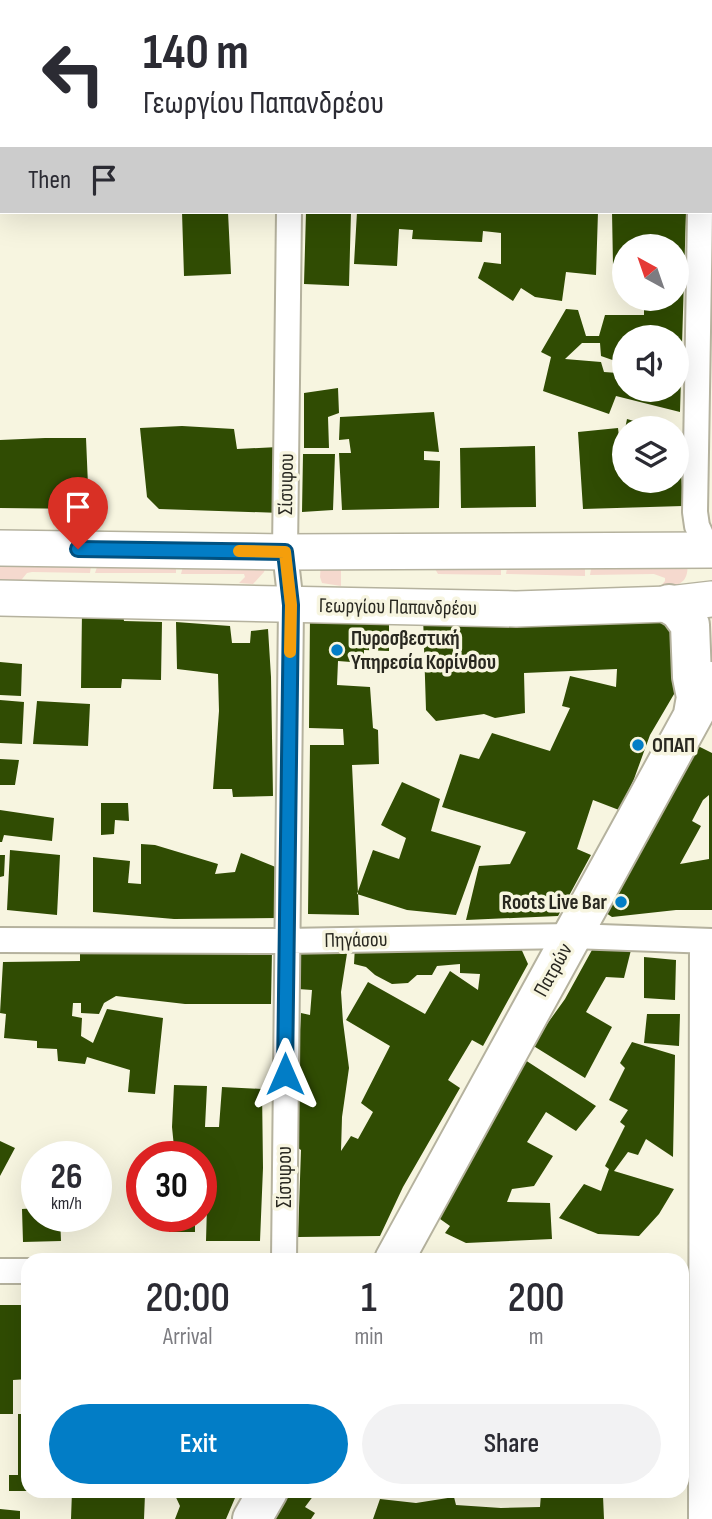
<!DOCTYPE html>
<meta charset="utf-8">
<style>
body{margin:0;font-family:"Sofia Sans Condensed",sans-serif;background:#f2f2f3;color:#2b2b33;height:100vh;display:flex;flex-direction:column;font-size:26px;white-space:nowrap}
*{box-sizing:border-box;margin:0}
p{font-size:23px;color:#7c7c81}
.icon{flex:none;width:38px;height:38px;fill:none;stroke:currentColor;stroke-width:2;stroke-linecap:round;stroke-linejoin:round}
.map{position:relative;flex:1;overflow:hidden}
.sheet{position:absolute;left:21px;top:1253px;width:668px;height:245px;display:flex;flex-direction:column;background:#fff;border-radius:21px;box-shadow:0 7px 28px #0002}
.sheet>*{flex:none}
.top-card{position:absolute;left:0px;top:0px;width:712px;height:214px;box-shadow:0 7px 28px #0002;background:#fff;color:#2b2b33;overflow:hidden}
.needle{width:46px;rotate:320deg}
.controls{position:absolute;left:612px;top:234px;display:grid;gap:14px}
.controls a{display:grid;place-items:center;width:77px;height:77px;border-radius:50%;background:#fff;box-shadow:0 7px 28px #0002;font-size:35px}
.speed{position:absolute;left:21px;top:1141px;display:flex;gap:14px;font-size:35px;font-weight:700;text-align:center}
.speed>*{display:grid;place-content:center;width:91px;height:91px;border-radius:50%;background:#fff;box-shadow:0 7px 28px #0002;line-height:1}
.speed small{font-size:18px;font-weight:400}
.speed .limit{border:10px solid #d22;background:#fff;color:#111}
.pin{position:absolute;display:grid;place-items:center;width:60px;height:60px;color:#fff;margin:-72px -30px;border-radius:50% 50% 50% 0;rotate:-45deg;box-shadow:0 0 7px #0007}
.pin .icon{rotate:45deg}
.me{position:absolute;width:77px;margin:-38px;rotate:0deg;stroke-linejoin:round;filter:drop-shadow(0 0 5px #0008)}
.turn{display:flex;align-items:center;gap:24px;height:147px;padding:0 28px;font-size:32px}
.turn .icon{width:91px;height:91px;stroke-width:2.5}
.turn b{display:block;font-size:49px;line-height:60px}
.then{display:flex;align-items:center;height:66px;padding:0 28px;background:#0003;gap:14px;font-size:26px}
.eta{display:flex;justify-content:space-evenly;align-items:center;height:119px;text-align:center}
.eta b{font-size:42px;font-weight:600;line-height:49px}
.button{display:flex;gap:14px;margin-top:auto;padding:14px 28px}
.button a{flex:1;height:80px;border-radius:42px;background:#027dc6;color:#fff;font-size:28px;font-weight:600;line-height:80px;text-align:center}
.button a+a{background:#f2f2f3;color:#2b2b33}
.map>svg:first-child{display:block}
</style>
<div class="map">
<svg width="712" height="1519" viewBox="0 0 712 1519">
<rect width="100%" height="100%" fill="#f7f5e0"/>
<path fill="#f5d9ce" d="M0,555L91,566L90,573L32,572L27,573L18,584H0Z
M341,559V586L322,583L320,577L321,563Z
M687,561C690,583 679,587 660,587L665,581V578L654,574L590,575L591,569L645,567Z
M431,562L501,568V575L438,574Z
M183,566H266L264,572L253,584L239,583L245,577L244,574H181Z
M97,567H176V573H95Z
M507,568H585V576L506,574Z"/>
<path fill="#304c03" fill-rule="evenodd" d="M182,212H228L231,274L184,276Z
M306,212H351L349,286L304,284Z
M357,212H598L596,275L566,272L562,301L535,297L521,288L513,301L478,278L484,262L501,264V233L483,231L482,242L412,239L413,230L399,229L397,266L354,264Z
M612,212H686L680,412L616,396L609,414L543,391L551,357L541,352L566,309L578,310L586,336H599L605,315H644V299H677V247H644V244L633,242V247H625V264L613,265ZM625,338H677V390H625ZM582,343H600L601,356L621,363L618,373L604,372L601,362L565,359Z
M338,388L339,413L328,417L329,448H304V393Z
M434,412L439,452L424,451V460L440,461L439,508L342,510L339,453H351L349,439L339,440L340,417Z
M627,419L658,428V429H625Z
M182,426L234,429L237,449L278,447L281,513L159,509L147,497L140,428Z
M618,428L621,454L625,439V481H677V432H679L683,506L583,509L578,432Z
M45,438H86L89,509L0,508V440Z
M535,446L536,507L461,508L460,448Z
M303,454H335L333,510L302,512Z
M82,611L123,614L124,621L162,622L161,680L122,679L121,688H81Z
M423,615L681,617L677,689L650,735L634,779L619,810L593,800L577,849L591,855L558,916L466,920L479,866L510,864L526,832L442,807L460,754L479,759L492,733L550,751L570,708L562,706L570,676L616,687L617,669L524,673L525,713L495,718L484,714L436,721L426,710Z
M310,616H389V651L364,650V663L338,661L337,685L370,687L373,728L378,730L379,764L352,765L359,915L308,914L310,745H344L343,729L309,728Z
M176,622L230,626L232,643H250L251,631L268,629L271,677L273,796L233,797L232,789H213L219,711L218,674L177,669Z
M0,662L22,664L21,696L0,695Z
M0,700L24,702L22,744L0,743Z
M37,701L90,704L88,746L33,744Z
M692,743L712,753V910H676L612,917L606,913ZM709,795V859L680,864L701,826L692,821L703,800Z
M0,759L19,760L15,785H0Z
M402,782L440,799L431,831L481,846L456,915L407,910L357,894L373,850L399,859L406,838L381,825Z
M101,803H128L129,821L115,820L114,834L101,835Z
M0,810L54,818L52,841L4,835L2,842H0Z
M141,844L155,845L218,864L215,874L235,872L241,853L278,868V918L174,919L93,912V857L130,861L128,883L141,884Z
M10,850L60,855L57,915L7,910Z
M0,855H5L4,876L0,877Z
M519,944L528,964L483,1046L472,1040L448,1080L460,1088L403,1187L380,1236L298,1237L301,1150L295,1146V1113L301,1013L310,1015L312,990L298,989L299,949L348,947L341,992L343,1022L349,1068L342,1117L341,1151L351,1136L358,1139L373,1112L361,1103L390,1046L346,1020L368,982L425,1014L450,971L478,990L480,974L460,973V964L437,966L432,975H417L408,983L392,984L375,975L366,967L354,964L355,946Z
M80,946L272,950L271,1004H185L116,996L104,1003L99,1014L81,1013V1003H73L72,1016L82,1018L81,1036L93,1043L107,1009L163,1018L155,1094L128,1092L130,1070L87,1057L85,1064L58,1061L57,1049L37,1048V1041L4,1038L6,1014L0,1013L3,962L80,961Z
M632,946L624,978L606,977L586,1012L612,1027L585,1078L532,1045L565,999L592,950L599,947Z
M644,957L676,960L675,1000L644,998Z
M647,1014H680L679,1046L644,1043Z
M632,1042L675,1055L673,1157L646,1139L638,1155L628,1152L614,1171L674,1189L659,1214L639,1236L598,1234L559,1218L584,1184L601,1191L609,1169L605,1166L625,1126L620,1122L628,1110L609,1100L625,1068L620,1063Z
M522,1058L596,1106L576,1131L546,1112L527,1142L553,1156L534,1186L512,1189L507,1202L550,1203L552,1239L466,1243L445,1233L450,1226L433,1214Z
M174,1085L207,1086L205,1127H219L222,1087L262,1089L263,1168L260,1241H206L208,1170H201V1157H175L172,1127Z
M0,1141L15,1148L0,1176Z
M37,1208V1216H60L61,1241L23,1242L22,1209Z
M169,1216H195V1232H169Z
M0,1305H28V1379L13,1380V1414H0Z
M18,1414H28V1491H9V1475H18Z
M72,1491H129V1494H145L144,1519H71Z
M173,1491H238L226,1519H175L180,1506Z
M276,1491H317L305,1507L315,1513L311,1519H260Z
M541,1494L603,1496L604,1519H373L380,1499L416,1503L454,1497L456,1505L501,1508L540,1507Z
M0,1509L20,1511V1519H0Z"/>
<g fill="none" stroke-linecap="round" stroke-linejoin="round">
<g stroke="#b5b29e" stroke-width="28">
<path id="street" d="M699,0V2
M292,2V0
M0,193H2
M710,194H712
M700,212L695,512L697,526L708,550
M0,940L286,941L572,936L712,941
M284,1260L291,605L285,552L289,212
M0,1271H28
M701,1519L702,941"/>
</g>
<g stroke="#b5b29e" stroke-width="38">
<path id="secondary" d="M0,548L285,552L712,550
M0,598L516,609L669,604L712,599"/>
</g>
<g stroke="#b5b29e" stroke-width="42">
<path id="primary" d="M669,604L679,610L690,625L692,677L696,697L693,714
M394,1260L712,681
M252,1519L268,1491"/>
</g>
<use href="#street" stroke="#fff" stroke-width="24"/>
<use href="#secondary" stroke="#fff" stroke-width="35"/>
<use href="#primary" stroke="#fff" stroke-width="38"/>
</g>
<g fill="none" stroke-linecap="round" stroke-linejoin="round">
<g stroke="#015181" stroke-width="18">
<path id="route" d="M78,549L285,552L291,605L285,1074"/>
</g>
<use href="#route" stroke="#027dc6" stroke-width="12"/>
<path stroke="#f59e0b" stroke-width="12" d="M239,551L285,552L291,605L290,652"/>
</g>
<g fill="#027dc6" stroke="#f7f5e0" stroke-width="2.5">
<circle cx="337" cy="650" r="7"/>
<circle cx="638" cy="745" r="7"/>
<circle cx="621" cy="902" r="7"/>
</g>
<g text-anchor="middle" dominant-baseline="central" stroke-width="7" stroke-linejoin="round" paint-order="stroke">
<g font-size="21" fill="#292820" stroke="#f7f5e0">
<text transform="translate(286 484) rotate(-89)">Σίσυφου</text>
<text transform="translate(398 607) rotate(1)">Γεωργίου Παπανδρέου</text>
<text transform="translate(356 940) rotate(-1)">Πηγάσου</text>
<text transform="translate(553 970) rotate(-61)">Πατρών</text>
<text transform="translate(284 1177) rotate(-90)">Σίσυφου</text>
</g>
<g font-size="21" font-weight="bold" fill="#292820" stroke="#f7f5e0" text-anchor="start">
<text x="351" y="638">Πυροσβεστική<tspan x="351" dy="24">Υπηρεσία Κορίνθου</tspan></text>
<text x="652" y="745">ΟΠΑΠ</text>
<text x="607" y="902" text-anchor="end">Roots Live Bar</text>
</g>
</g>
</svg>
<div class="controls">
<a><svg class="needle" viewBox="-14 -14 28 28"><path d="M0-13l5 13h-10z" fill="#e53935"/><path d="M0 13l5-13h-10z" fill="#7c7c81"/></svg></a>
<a><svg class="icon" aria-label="sound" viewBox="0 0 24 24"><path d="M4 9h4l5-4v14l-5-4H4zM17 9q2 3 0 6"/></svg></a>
<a><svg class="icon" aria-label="layers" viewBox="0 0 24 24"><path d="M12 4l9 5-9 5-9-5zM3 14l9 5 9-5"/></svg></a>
</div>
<div class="speed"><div>26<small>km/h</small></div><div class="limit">30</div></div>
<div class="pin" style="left:78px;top:549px;background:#d93025"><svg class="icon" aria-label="arrive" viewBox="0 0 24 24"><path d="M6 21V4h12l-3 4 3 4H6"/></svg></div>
<svg class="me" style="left:285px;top:1074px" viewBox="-20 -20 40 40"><path d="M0-17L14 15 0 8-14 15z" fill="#027dc6" stroke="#fff" stroke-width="4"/></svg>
<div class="top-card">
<div class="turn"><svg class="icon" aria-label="left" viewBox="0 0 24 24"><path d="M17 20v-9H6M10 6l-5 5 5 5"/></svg><div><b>140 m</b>Γεωργίου Παπανδρέου</div></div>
<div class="then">Then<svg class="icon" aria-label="arrive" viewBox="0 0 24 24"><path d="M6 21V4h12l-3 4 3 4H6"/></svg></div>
</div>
<section class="sheet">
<div class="eta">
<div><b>20:00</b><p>Arrival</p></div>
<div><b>1</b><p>min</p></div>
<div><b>200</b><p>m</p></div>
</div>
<div class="button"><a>Exit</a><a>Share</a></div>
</section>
</div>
